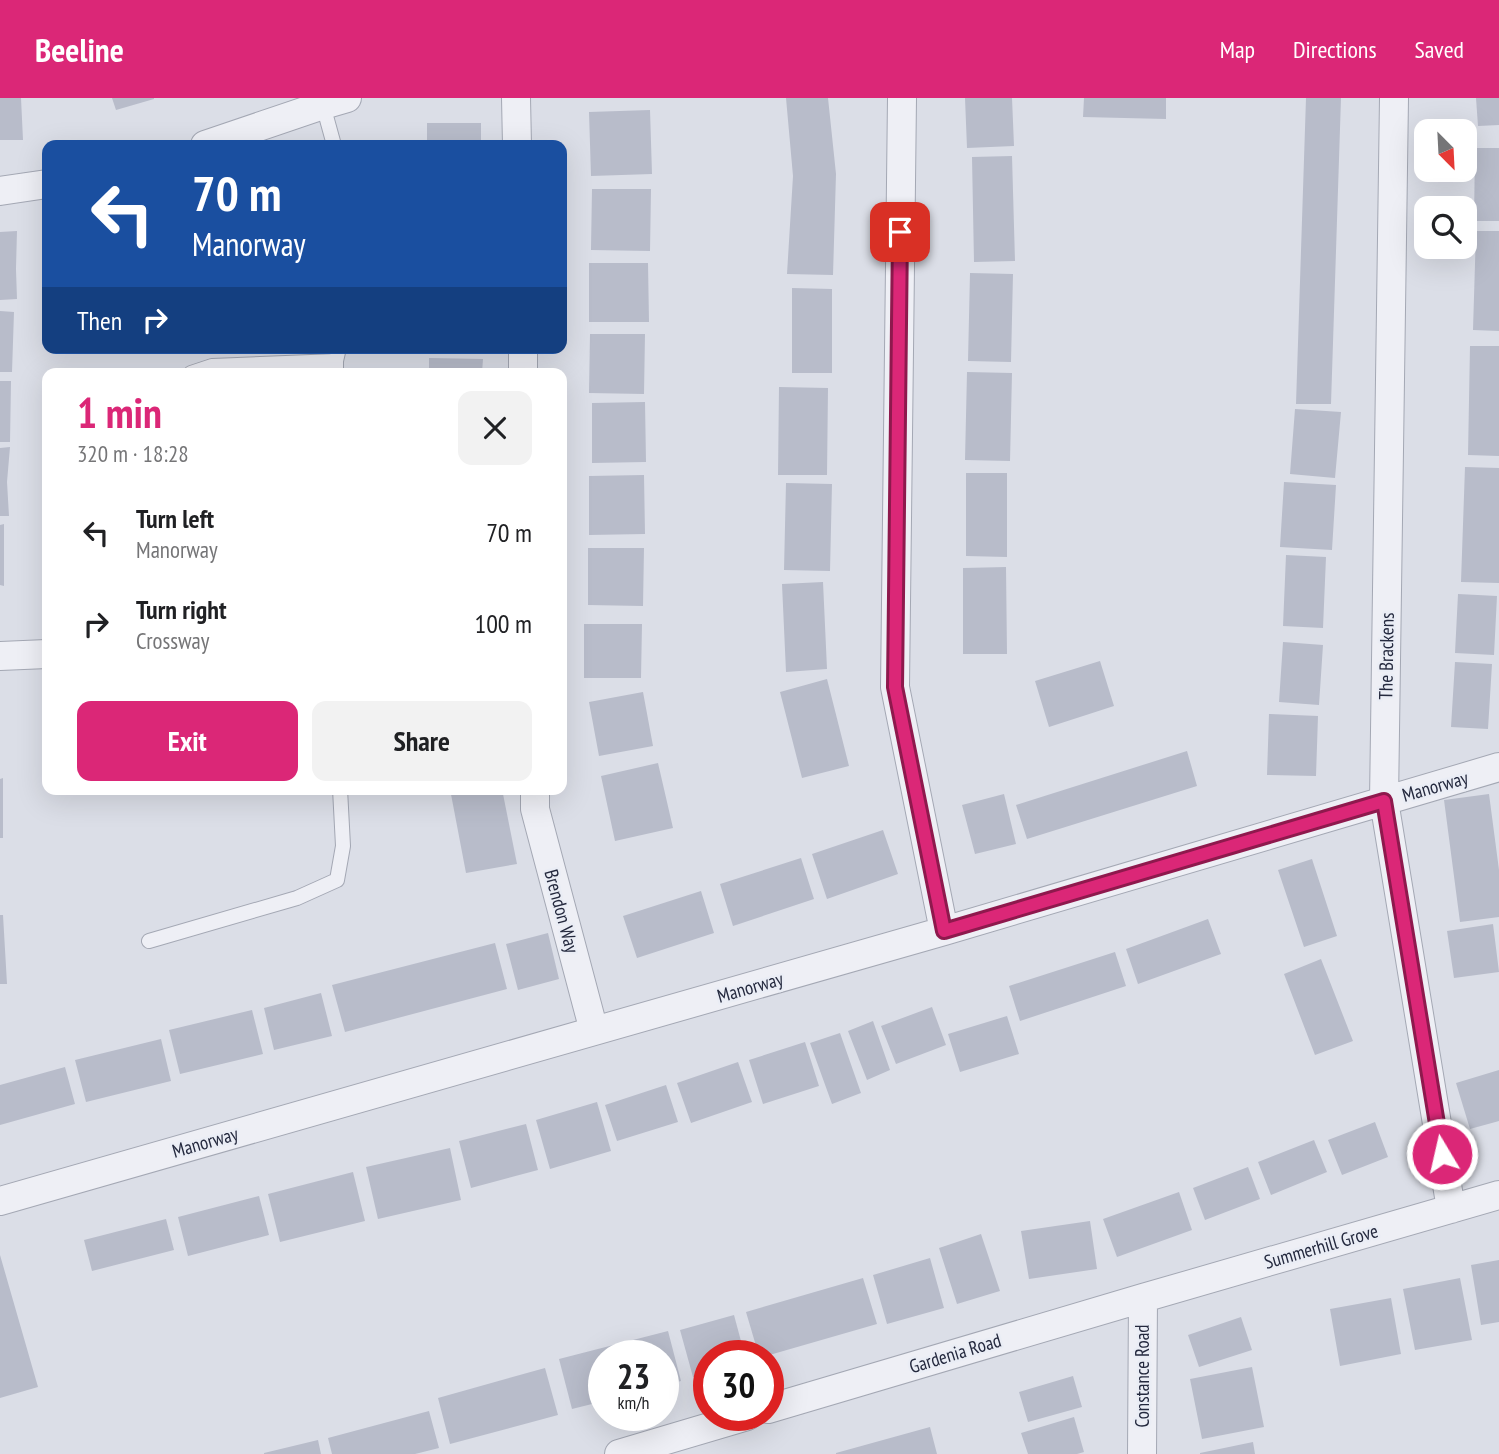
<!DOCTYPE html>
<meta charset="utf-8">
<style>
body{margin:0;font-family:"PT Sans Narrow",sans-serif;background:#f2f2f2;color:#202124;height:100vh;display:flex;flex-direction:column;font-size:26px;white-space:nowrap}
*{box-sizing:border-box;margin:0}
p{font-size:23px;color:#757577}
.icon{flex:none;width:38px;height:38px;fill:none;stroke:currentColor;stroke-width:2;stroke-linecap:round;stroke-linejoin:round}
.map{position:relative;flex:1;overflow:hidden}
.side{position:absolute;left:42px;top:270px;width:525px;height:427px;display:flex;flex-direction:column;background:#fff;border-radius:14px;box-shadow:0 7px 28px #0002}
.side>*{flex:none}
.top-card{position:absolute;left:42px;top:42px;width:525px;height:214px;border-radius:14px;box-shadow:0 7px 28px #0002;background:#1a4fa0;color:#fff;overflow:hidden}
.needle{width:46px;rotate:156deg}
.tools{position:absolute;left:1414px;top:21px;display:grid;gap:14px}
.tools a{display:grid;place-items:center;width:63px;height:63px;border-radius:14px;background:#fff;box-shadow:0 7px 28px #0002;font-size:35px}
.speed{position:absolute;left:588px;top:1242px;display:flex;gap:14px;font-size:35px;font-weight:700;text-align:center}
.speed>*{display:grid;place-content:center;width:91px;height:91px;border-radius:50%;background:#fff;box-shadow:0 7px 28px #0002;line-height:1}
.speed small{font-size:18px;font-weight:400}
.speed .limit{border:10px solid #d22;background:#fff;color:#111}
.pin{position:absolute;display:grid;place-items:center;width:60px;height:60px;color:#fff;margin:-30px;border-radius:14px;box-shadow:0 4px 10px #0006}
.me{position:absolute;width:77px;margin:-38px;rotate:351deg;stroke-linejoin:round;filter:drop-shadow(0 0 5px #0008)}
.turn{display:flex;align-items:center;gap:24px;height:147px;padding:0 35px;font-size:32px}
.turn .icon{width:91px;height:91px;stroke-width:2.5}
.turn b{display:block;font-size:49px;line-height:60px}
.then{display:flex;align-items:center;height:66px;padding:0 35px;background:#0003;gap:14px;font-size:26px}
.round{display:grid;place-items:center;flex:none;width:74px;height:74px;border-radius:14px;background:#f2f2f2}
.headline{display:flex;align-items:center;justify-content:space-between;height:119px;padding:0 35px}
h1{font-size:42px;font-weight:600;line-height:52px;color:#db2777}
.button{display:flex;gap:14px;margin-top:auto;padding:14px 35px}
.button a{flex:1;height:80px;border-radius:14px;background:#db2777;color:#fff;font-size:28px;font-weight:600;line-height:80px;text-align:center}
.button a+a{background:#f2f2f2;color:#202124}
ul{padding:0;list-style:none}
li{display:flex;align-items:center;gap:21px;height:91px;padding:0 35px}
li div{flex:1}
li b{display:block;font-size:26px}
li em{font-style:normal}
header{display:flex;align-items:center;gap:42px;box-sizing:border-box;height:98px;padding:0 35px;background:#db2777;color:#fff}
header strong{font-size:33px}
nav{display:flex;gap:38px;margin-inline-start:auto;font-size:24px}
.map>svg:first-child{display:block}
</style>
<header>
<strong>Beeline</strong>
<nav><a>Map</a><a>Directions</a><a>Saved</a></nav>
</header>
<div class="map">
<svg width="1499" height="1356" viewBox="0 0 1499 1356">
<rect width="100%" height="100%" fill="#dbdee7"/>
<path fill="#b8bcca" d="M0,0H21L23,42H0Z
M112,0H154V1L116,12Z
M786,0H828L836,76L833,177L787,176L793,78Z
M965,0H1012L1014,48L967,50Z
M1084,0H1166V21L1083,19Z
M1306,0H1341L1331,306H1296Z
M1476,0H1499V27L1478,28Z
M650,12L652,76L591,78L589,14Z
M427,25H481V47H427Z
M1475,50H1499V123H1474Z
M1012,58L1015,163L974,164L972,59Z
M592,91H651L650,153L591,152Z
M17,133L16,171L17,201L0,202V134Z
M1476,133H1499V233L1473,232Z
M589,165H648L649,224H589Z
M970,175L1013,176L1011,264L968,263Z
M792,190L832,191V275H792Z
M0,213L14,214L12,274H0Z
M590,236H645L644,296L589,295Z
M1470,248H1499V358L1468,357Z
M429,260L483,261L482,275H429Z
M967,274L1012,275L1010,363L965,362Z
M0,283H11L10,344H0Z
M779,289L828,290L827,377H778Z
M645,304L646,364L592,365V305Z
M1295,311L1341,314L1335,380L1290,376Z
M10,349L7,384L9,418H0V350Z
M1465,369L1499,370V485L1461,484Z
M966,375H1007V459L966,458Z
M644,377L645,436L589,437V378Z
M1284,384L1336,387L1332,452L1280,449Z
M786,385L832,386L830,473L784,472Z
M4,426V488L0,487V427Z
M588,450H644L643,508L588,507Z
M1286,457L1326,459L1323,530L1283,528Z
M1006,469L1007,556H963V470Z
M823,484L827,571L786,574L782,486Z
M1458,496L1497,498L1494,557L1455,555Z
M584,526H642L641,580H584Z
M1283,544L1323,547L1319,607L1279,604Z
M1100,563L1114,608L1049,629L1035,583Z
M1455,564L1492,566L1488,631L1451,629Z
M827,581L849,668L802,680L780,594Z
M643,594L653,648L599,658L589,604Z
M1269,616L1318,618L1316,678L1267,677Z
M1187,653L1197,688L1027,741L1016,707Z
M658,665L673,730L615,743L601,678Z
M3,680V740H0V681Z
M450,691H502L517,766L466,775Z
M1004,696L1016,746L975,756L962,707Z
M1489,696L1499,772V819L1460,824L1444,702Z
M883,732L898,776L827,801L812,756Z
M801,760L814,801L733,828L720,786Z
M1312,761L1337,838L1304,849L1278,772Z
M701,793L714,835L637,860L623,818Z
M0,817H3L7,886H0Z
M1208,821L1221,856L1138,886L1126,851Z
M1493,826L1499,874L1454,880L1447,833Z
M548,835L559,881L518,892L506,846Z
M495,845L507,891L345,934L332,887Z
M1115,854L1126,888L1020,923L1009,888Z
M1321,861L1353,943L1315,957L1284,876Z
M321,895L332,938L274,952L264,910Z
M932,909L946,947L896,966L881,928Z
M252,912L263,956L180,976L169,932Z
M1007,918L1019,956L960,974L948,936Z
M873,923L890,972L867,982L848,933Z
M840,935L861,995L832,1006L810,945Z
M161,941L171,983L86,1004L75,962Z
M805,944L819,988L763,1006L749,962Z
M738,964L752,1004L691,1025L677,985Z
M65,969L75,1006L0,1027V987Z
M1499,972V1023L1470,1031L1456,985Z
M666,987L678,1024L617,1043L605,1007Z
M597,1004L611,1053L550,1071L536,1022Z
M1375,1024L1388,1059L1342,1077L1328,1042Z
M526,1026L538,1072L471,1090L459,1043Z
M1314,1042L1327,1074L1271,1097L1258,1064Z
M450,1050L461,1102L378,1121L366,1069Z
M1248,1069L1260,1101L1205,1122L1193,1090Z
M353,1074L365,1123L280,1144L268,1096Z
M1179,1094L1192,1132L1117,1159L1103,1121Z
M259,1098L269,1137L188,1158L178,1119Z
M166,1121L174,1152L92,1173L84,1142Z
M1090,1123L1097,1171L1029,1181L1021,1133Z
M981,1136L1000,1193L957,1206L939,1150Z
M0,1157L38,1289L0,1300Z
M930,1160L944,1210L887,1226L873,1177Z
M1499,1162V1224L1481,1227L1471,1167Z
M863,1180L877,1226L766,1258H759L746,1214Z
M1460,1180L1472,1242L1415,1252L1403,1191Z
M1391,1200L1401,1256L1340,1268L1330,1211Z
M734,1217L745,1258H709V1275L693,1279L680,1232Z
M1241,1219L1252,1252L1199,1269L1188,1237Z
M668,1233L681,1283L663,1288V1258H604V1303L572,1311L559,1261Z
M1252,1269L1264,1329L1202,1341L1190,1281Z
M545,1270L558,1317L450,1346L438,1300Z
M1073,1278L1082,1309L1028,1324L1019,1294Z
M429,1313L439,1350L415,1356H332L328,1340Z
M1074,1319L1084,1354L1077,1356H1028L1021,1335Z
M930,1329L937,1356H836V1355Z
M318,1342L321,1356H264V1355Z
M1253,1344L1255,1356H1200V1355Z"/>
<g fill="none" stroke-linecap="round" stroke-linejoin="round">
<g stroke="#a4a8b4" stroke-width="16">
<path id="lane" d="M323,7L334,47
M191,275L212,268L336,263
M336,275V263L339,250
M149,843L297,800L337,782L343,748L340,691"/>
</g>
<g stroke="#a4a8b4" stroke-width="30">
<path id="street" d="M516,0L517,47
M902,0L895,589L944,833
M1394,0L1384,703L1451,1111
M205,47L323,7L347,0
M0,93L47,86
M523,250V275
M0,558L47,556
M535,691V711L594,933
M0,1103L944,833L1499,669
M768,1311L1143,1200L1499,1097
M619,1356L747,1318
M1142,1356L1143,1200"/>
</g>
<use href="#lane" stroke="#eeeff5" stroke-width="14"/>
<use href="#street" stroke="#eeeff5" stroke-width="28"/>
</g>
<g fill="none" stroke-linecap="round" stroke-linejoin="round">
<g stroke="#8e194d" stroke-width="18">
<path id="route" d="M900,134L895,589L944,833L1384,703L1442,1056"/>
</g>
<use href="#route" stroke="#db2777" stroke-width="12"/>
</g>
<g text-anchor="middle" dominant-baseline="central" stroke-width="5" stroke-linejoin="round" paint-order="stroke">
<g font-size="19" fill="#24293e" stroke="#eaedf5">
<text transform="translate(1386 558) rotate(-89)">The Brackens</text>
<text transform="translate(1435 688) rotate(-16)">Manorway</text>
<text transform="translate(562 813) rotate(75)">Brendon Way</text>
<text transform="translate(750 889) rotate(-16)">Manorway</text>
<text transform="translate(205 1044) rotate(-16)">Manorway</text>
<text transform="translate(1321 1148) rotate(-16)">Summerhill Grove</text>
<text transform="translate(955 1255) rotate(-17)">Gardenia Road</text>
<text transform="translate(1142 1278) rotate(-90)">Constance Road</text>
</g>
</g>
</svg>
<div class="tools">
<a><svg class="needle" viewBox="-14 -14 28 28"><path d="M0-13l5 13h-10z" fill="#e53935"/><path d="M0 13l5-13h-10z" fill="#757577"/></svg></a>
<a><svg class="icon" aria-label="search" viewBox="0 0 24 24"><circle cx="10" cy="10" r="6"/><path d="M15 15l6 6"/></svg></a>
</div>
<div class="speed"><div>23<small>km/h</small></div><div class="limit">30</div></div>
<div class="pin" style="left:900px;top:134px;background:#d93025"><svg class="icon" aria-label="arrive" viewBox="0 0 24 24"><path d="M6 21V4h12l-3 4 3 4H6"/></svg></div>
<svg class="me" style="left:1442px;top:1056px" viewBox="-20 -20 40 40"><circle r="17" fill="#db2777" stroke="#fff" stroke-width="3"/><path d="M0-11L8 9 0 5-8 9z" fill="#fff"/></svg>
<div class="top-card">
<div class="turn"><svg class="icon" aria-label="left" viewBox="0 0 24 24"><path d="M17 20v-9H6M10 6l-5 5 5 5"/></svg><div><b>70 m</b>Manorway</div></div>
<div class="then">Then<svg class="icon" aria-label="right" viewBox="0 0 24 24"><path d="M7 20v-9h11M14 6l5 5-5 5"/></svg></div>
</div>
<section class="side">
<div class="headline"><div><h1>1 min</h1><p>320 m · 18:28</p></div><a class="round"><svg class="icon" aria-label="close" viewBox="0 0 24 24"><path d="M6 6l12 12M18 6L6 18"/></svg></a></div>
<ul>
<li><svg class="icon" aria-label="left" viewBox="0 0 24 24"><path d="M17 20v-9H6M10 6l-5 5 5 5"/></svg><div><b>Turn left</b><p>Manorway</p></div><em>70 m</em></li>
<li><svg class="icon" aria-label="right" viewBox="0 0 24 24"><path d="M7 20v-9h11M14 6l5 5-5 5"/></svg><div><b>Turn right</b><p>Crossway</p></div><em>100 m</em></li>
</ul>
<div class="button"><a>Exit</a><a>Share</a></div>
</section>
</div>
